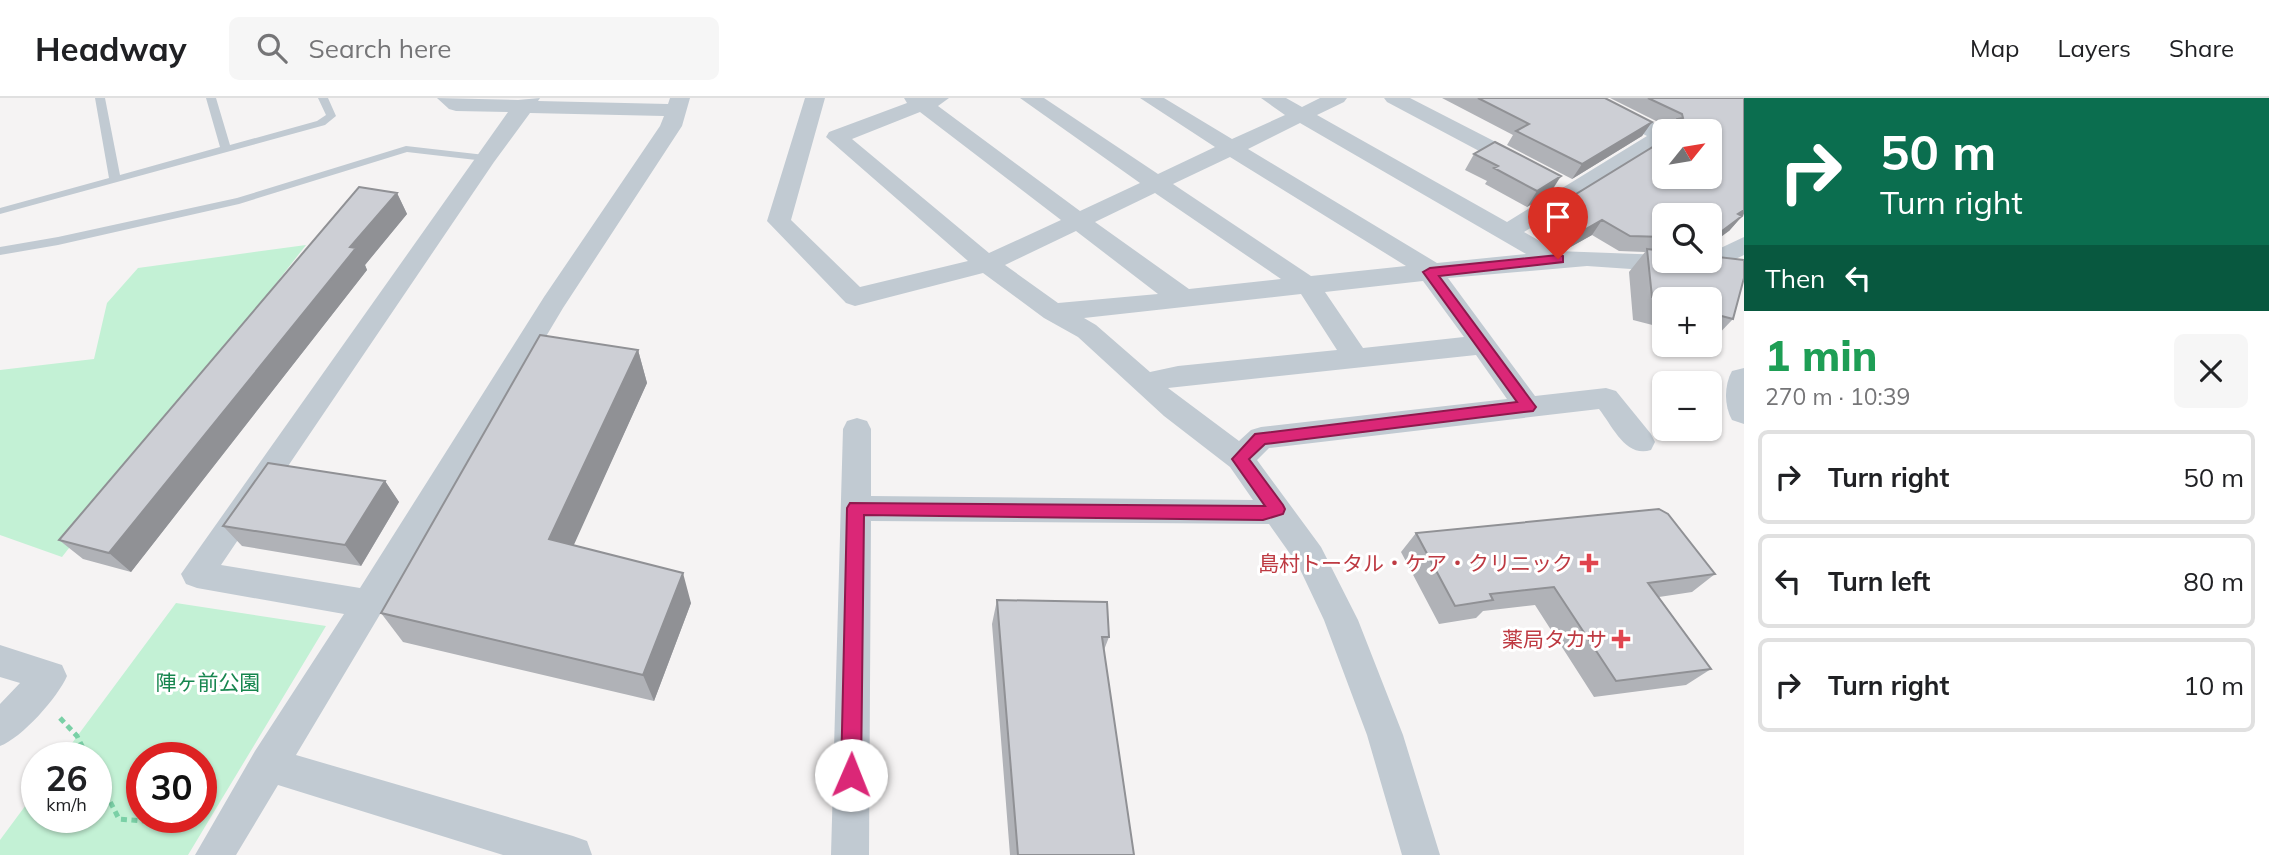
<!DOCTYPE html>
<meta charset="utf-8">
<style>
body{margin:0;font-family:Mulish,"Noto Sans JP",sans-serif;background:#f6f6f6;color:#202124;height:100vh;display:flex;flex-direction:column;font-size:26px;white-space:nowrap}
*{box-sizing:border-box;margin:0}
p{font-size:23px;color:#757577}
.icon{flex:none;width:38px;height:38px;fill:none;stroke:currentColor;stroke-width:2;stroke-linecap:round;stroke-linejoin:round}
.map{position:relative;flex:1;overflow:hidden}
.sheet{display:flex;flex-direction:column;background:#fff;width:525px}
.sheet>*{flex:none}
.top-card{background:#0b6e4f;color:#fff;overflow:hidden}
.needle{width:46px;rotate:60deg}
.controls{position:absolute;left:1652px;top:21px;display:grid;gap:14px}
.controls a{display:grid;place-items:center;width:70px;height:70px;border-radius:10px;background:#fff;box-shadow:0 2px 5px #0004;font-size:35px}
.speed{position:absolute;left:21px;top:644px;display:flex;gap:14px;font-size:35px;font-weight:700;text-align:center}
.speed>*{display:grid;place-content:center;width:91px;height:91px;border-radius:50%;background:#fff;box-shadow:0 2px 5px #0004;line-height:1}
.speed small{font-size:18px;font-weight:400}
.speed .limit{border:10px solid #d22;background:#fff;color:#111}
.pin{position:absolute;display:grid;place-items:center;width:60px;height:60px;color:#fff;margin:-72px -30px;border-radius:50% 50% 50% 0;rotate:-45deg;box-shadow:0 0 7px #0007}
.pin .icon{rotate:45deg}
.me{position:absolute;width:77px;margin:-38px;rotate:1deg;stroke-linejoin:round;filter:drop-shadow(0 0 5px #0008)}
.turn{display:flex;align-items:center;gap:24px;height:147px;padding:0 21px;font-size:32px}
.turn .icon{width:91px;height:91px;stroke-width:2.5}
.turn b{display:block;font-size:49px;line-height:60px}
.then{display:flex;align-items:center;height:66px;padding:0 21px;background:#0003;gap:14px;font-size:26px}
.round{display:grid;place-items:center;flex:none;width:74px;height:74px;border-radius:10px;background:#f6f6f6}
.summary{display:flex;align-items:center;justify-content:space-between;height:119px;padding:0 21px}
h1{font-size:42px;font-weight:800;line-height:52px;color:#1e9e55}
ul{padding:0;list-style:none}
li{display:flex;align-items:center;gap:21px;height:94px;margin:0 14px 10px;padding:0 7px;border:4px solid #e0e0e0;border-radius:10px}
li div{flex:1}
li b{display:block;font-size:26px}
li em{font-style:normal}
header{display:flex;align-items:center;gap:42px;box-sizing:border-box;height:98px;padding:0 35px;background:#fff;border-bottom:2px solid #e0e0e0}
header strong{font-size:33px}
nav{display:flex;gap:38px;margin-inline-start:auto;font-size:24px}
.search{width:490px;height:63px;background:#f6f6f6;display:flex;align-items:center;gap:18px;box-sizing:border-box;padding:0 24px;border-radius:10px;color:#757577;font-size:26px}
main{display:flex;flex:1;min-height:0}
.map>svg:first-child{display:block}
</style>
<header>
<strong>Headway</strong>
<div class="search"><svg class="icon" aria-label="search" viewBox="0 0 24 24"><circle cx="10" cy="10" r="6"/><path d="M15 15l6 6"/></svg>Search here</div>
<nav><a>Map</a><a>Layers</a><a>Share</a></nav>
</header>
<main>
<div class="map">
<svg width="1744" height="757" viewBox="0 0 1744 757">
<rect width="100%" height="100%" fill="#f5f3f3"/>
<path fill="#c3f1d5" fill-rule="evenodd" d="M306,147L62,459L0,437V272L94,261L107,205L138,170Z
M176,505L326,528L188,757H0V742L37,692V719H96V660H61ZM142,660H201V719H142Z"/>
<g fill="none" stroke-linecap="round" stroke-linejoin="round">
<path stroke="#7ad0a6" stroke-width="5" stroke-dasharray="6 4.5" stroke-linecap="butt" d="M60,620L77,638L88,660
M96,676L119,721L193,727"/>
<path fill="#c1cad2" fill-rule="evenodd" d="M95,0H105L120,77L220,49L206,0H216L230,47L317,23L326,17L318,0H328L336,18L325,27L0,116V110L109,80Z
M406,48L485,57L490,60L485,63L407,54L239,106L58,147L0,157V149L58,139L237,100Z"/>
<path fill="#c1cad2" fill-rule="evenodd" d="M437,0L518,2L540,0L538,3L668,6L670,0H690L682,28L563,210L296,657L573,738L587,743L592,757H503L278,687L236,757H195L255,653L344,516L197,490L186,486L181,476L508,14L456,13L449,11ZM530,15L664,18L660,28L544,199L360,490L221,467L494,64Z
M805,0H825L791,122L860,189L968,163L826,39L829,34L907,5L904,0H949L938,8L1080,113L1140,85L1020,0H1044L1158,76L1215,49L1140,0H1164L1232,41L1285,17L1261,0H1286L1302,9L1320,0H1347L1344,4L1317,17L1507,124L1647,38L1581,4L1578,0H1604L1670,33H1664V47L1524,134L1557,153L1664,157V163H1710V155L1744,139V157L1704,176L1587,168L1448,180L1535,298L1606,290L1616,293L1651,336L1655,344L1651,352C1626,360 1613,329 1599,311L1269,350L1257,362L1321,449L1358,522L1403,637L1440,757H1402L1367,637L1324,522L1298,467L1269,426L871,423L869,757H831L843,331L847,323L857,320L867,323L871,331V398L1253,402L1230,369L1164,318L1078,239L1044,220L983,175L855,208L846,205L767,123ZM920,14L1061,122L989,155L852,41ZM1300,25L1526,156L1437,165L1248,51ZM1230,59L1406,168L1311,178L1173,86ZM1155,95L1281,181L1189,191L1095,124ZM1076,133L1158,196L1058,205L1005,167ZM1423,183L1464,239L1363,250L1325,194ZM1301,196L1337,252L1178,268L1150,274L1096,227L1084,220ZM1476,257L1507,301L1261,329L1251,332L1239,343L1168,290Z
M1384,0H1410L1529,61L1532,66L1529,71H1513L1387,4Z
M0,547L62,567L67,578C58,599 22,640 0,648V606L20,585L0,579Z"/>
<path fill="#c1cad2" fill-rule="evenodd" d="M1744,270V326L1732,322C1724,308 1724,287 1732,273Z"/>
</g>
<path fill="#b0b2b7" d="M1442,0H1605L1652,24L1642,38L1572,81L1507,47L1513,37Z
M1610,0H1744V116L1729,133L1664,117V163L1733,221L1712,243L1710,242V201H1664V230L1633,222L1629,174L1645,154L1619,153L1592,137L1567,151L1533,132L1542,117L1710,33H1668L1670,30Z
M1474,56L1551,94L1527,109L1485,86L1487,83L1465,72Z
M397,95L407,116L365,167L367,172L131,474L83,461L59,442Z
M638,252L647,285L573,447L691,505L654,603L403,544L381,515Z
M385,383L399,404L361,468L242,448L223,428Z
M1416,435L1715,476L1692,494L1659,499L1711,571L1686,587L1594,599L1535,507L1483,513L1476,520L1439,526L1401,454Z
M997,502L1109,539L1104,552L1134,757H1010L992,526Z"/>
<path fill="#909195" d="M1652,24L1642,38L1572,81L1582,66Z
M1561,78L1551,94L1527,109L1537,93Z
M397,95L407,116L365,167L367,172L131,474L109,455L350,149Z
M1744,112V116L1729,133L1710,147V142Z
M1602,122L1592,137L1567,151L1577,136Z
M638,252L647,285L563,471L549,441Z
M385,383L399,404L361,468L345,447Z
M683,475L691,505L654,603L643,577Z"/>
<path fill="#cdcfd5" stroke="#909195" stroke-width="2" d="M1478,0H1605L1652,24L1582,66L1516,33L1529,26Z
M1648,0H1744V112L1738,116L1742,118L1710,142V117H1664V139L1630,138L1602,122L1577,136L1542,117L1664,42V79H1710V33H1676L1677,21L1683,20L1682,16Z
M1495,44L1561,78L1537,93L1494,70L1498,68L1474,56Z
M359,89L397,95L350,149L356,150L109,455L59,442Z
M1647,151L1664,153V163H1710V158L1744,162V180L1733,221L1710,215V201H1664V203L1652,199Z
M540,237L638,252L549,441L683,475L643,577L381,515Z
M268,365L385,383L345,447L223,428Z
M1659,411L1668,416L1715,476L1648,485L1711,571L1616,583L1554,489L1490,496L1493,502L1455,508L1416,435Z
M997,502L1107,504L1109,539H1102L1134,757H1018Z"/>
<path fill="#db2777" stroke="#8e194d" stroke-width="2" d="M1558,157L1563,158V164L1439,178L1533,305L1536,309L1533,313L1265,346L1249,361L1283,407L1285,411L1283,416L1263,422L864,417L861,677L858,684L851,687L844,684L841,677L847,410L850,405L1265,408L1232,361L1255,336L1517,304L1423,174L1430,170Z"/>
<g fill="#e0444e" stroke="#fff" stroke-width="2.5">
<path d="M1585.5 454.5h7v7h7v7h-7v7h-7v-7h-7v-7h7z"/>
<path d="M1617.5 530.5h7v7h7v7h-7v7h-7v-7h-7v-7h7z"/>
</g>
<g text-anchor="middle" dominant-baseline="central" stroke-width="6" stroke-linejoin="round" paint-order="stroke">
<g font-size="21" fill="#be3a42" stroke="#fff" text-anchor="end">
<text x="1573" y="465">島村トータル・ケア・クリニック</text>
<text x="1607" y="541">薬局タカサ</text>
</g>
<g font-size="21" fill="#17864f" stroke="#fff">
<text x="208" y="584">陣ヶ前公園</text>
</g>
</g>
</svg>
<div class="controls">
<a><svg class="needle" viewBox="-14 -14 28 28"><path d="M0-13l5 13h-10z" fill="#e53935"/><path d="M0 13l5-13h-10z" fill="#757577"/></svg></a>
<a><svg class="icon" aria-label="search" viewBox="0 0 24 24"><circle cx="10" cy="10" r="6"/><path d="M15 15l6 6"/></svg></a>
<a>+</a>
<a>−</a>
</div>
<div class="speed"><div>26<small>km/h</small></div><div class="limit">30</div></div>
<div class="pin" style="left:1558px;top:161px;background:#d93025"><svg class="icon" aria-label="arrive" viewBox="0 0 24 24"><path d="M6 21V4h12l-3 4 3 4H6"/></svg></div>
<svg class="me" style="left:851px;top:677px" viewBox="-20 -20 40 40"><circle r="19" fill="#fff"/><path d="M0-13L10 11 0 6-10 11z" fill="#db2777"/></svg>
</div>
<section class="sheet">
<div class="top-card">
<div class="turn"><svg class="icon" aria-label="right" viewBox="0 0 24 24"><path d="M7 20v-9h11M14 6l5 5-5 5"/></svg><div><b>50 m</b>Turn right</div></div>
<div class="then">Then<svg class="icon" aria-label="left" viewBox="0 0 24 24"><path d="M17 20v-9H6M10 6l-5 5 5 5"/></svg></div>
</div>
<div class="summary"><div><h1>1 min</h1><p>270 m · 10:39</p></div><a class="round"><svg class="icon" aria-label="close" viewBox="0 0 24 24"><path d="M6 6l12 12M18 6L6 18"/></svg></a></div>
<ul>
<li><svg class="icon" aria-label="right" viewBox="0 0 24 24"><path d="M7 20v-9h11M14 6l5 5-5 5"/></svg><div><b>Turn right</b></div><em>50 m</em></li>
<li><svg class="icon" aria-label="left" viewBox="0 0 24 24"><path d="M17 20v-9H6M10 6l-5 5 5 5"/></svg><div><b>Turn left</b></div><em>80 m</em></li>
<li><svg class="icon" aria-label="right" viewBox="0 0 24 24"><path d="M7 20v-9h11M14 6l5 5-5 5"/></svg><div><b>Turn right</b></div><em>10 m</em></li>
</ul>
</section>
</main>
